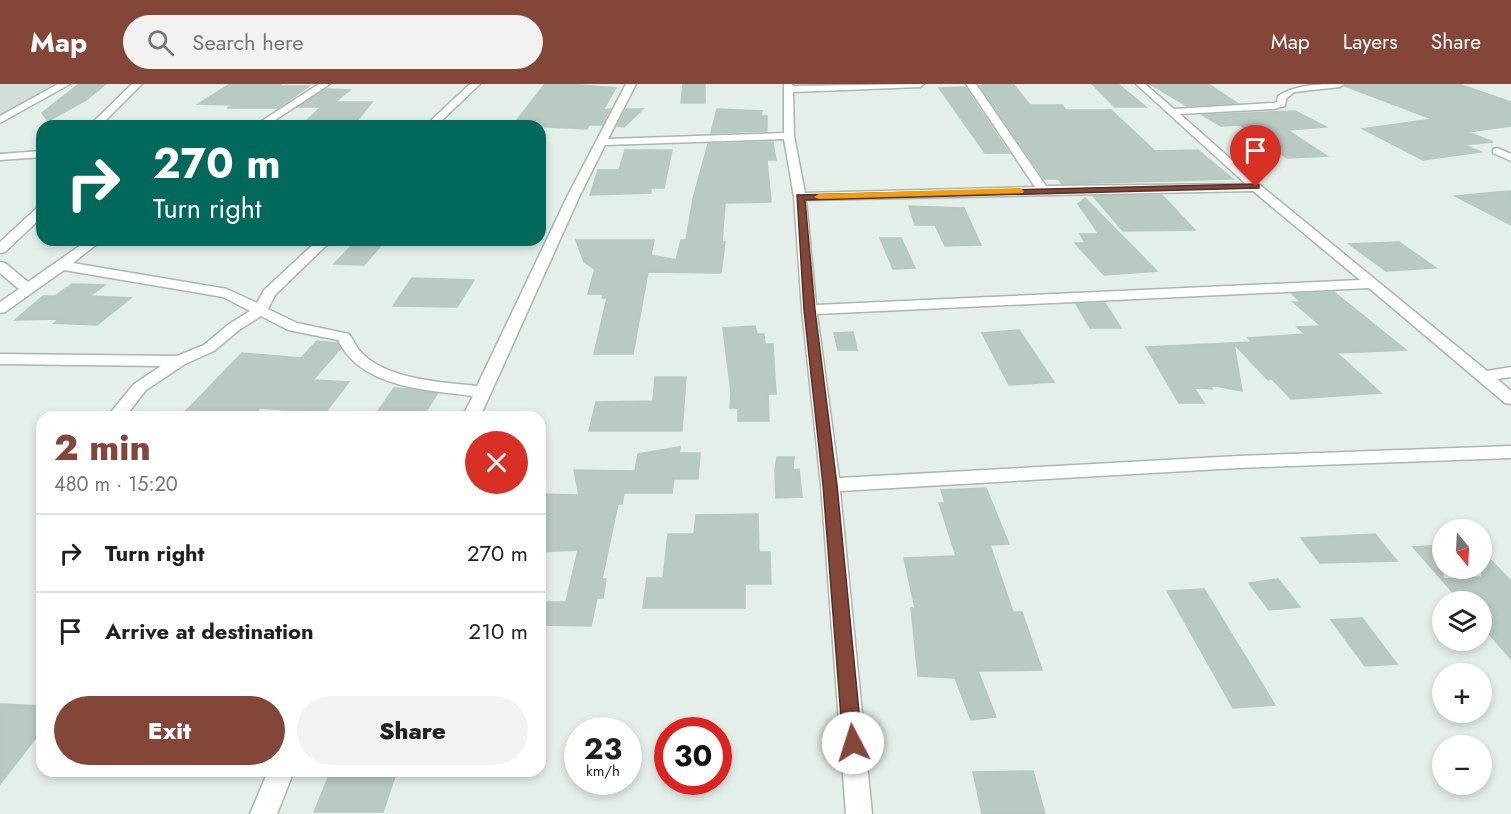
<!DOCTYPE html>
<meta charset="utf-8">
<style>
body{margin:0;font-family:Jost,sans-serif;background:#f2f2f2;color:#202124;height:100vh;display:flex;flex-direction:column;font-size:22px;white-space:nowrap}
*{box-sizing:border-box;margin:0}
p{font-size:20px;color:#757577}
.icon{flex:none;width:33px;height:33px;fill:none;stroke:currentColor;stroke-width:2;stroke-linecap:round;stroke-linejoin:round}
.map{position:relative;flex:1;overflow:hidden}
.side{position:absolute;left:36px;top:327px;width:510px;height:366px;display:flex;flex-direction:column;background:#fff;border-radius:18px;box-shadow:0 3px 9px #0003}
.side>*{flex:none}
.top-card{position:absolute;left:36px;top:36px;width:510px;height:126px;border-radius:18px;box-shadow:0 3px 9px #0003;background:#00695c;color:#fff;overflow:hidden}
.needle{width:39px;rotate:162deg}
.fabs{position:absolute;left:1432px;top:435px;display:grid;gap:12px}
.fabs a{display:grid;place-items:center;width:60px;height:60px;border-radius:50%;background:#fff;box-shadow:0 3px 9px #0003;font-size:30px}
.speed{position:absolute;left:564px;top:633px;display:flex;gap:12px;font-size:30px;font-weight:700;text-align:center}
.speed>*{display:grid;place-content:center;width:78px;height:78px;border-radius:50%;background:#fff;box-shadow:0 3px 9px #0003;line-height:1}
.speed small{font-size:15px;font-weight:400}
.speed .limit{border:9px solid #d22;background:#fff;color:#111}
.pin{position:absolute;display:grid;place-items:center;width:51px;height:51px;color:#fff;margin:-62px -26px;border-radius:50% 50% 50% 0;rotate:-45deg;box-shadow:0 0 6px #0007}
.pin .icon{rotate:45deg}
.me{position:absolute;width:66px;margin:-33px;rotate:355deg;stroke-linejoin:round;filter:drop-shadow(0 0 4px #0008)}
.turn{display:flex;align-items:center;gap:21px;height:126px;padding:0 18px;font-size:27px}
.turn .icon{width:78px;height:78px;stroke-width:2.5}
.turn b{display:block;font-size:42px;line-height:51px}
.round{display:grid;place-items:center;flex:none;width:63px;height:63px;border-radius:32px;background:#f2f2f2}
.headline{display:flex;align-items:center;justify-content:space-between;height:102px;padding:0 18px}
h1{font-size:36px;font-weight:800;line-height:45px;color:#844639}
.primary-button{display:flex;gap:12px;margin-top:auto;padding:12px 18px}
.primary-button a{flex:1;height:69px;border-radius:36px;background:#844639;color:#fff;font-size:24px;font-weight:800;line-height:69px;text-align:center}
.primary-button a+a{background:#f2f2f2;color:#202124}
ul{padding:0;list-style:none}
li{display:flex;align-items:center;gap:18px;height:78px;padding:0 18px;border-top:2px solid #e0e0e0}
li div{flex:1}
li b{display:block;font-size:22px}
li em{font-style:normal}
header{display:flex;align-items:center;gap:36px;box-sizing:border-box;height:84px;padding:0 30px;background:#844639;color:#fff}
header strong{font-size:28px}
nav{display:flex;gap:33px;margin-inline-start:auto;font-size:21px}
.search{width:420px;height:54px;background:#f2f2f2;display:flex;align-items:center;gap:15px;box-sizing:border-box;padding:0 21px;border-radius:33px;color:#757577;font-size:22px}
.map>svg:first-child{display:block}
</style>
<header>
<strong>Map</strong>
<div class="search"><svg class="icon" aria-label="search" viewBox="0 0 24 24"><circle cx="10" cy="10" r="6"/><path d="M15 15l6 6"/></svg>Search here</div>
<nav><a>Map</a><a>Layers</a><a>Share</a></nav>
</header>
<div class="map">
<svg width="1511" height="730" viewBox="0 0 1511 730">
<rect width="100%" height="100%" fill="#e4efe9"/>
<path fill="#d2dfd8" d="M0,0H61L0,32Z"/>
<path fill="#b9cac2" stroke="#b5cac0" stroke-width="1.5" d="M79,0H106L86,16L48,37L42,29Z
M230,0H282L278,2H309L278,24H227L234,21L198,20Z
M545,0H569L616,4L603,26L610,25L602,41H589L587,45L513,41Z
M683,0H705V19H681Z
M982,0H1013L1030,21H1062L1066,26H1111L1155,67L1198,66L1233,95L1062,100L1058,95H1044L980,2H983Z
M1092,0H1118L1146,23H1115Z
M1150,0H1208L1237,19L1187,22Z
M1346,0H1459L1511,18V42L1468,48L1493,58L1464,61L1481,68L1423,76L1363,45L1432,35L1345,2Z
M965,3L1009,69H985L939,4Z
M326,5L350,6L335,18H372L357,37H347L342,42H301L321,23H298Z
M626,25H643L624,43L617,42Z
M717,25L762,27L761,32H767V47L711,49Z
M1295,27L1326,43L1287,46L1327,72L1287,74L1240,41L1221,42L1202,31Z
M773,58L776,76H767L771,118L725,119L722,158H725L721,189L648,188L633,270H594L607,214H602L603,210H588L595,185L584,178L576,156H654L651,171L676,176L681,156H686L693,115L708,60Z
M625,66H672L664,104H651V109L590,111L598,86H619Z
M1511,107V141L1455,112L1497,108Z
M1162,111L1195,146L1123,147L1093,112Z
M1085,114L1157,187L1104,191L1075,159H1085L1080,150H1099L1078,120Z
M909,122L964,124L981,161L945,162L935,141H915Z
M880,154H901L915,184L893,185Z
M357,156H386L364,181L334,180Z
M1399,158L1436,184L1386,187L1349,160Z
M412,194L474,196L457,223L393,222Z
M72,200L105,201L90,212L131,214L97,241L54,239L59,235L15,236L43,212H55Z
M1334,208L1406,266L1337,269L1381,309L1291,315L1272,295L1268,296L1234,260L1242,307L1210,301L1212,305L1194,304L1204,319H1179L1146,263L1252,258L1248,254L1305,250L1297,243L1321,242L1293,218H1301L1292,210Z
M1105,219L1121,244H1090L1076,220Z
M755,242L757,250H764L765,260H773L776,310H768L769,337H738V324H730L731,308L723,244Z
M1019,246L1054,298L1009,301L982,249Z
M853,248L857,266H838L834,249Z
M317,257L337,259L341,264L313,296L349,298L325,329L260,324L252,333H180L242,269L301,274Z
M655,293H686L682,347H589L596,318L653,317Z
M394,304L410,305L437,310L427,326H419L414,333H374Z
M680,363L679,369H700L698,395H674L672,409H624L622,420H618L602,495H606L603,514H597L591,542L540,541V518H566L578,466L540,468V410L579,411L574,386L635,387L638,370Z
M777,373H794L793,386L799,385L802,413L776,414L775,386Z
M986,404L1009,460L990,461L1013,528H1022L1042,586L978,587L996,633L971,636L955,594L918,592L911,524H915L904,474L956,472L939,419H945L941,406Z
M758,430L759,468H770L771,500H745V524H643L647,494H663L668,450H694L696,431Z
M1375,450L1397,477L1320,479L1301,454Z
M1443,461V495L1482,493V467L1511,497V575L1482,542V518H1461L1413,463Z
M1278,495L1300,523L1269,526L1249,499Z
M1204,505L1275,621L1233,624L1167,507Z
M1362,534L1397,580L1365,582L1331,536Z
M0,620L42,622V646L0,700Z
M1033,687L1045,730H982L973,688Z
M330,689H396L383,728H314Z"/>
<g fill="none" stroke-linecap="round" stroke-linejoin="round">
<g stroke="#a6b8b0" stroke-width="3">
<path id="minor" d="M58,0H70L0,39V32Z
M132,0H142L100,42H89Z
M319,0H330L266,42H254Z
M470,0H480L436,42H425Z
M626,0H636L608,55L784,49V0H792L793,2L924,0L920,3L793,8L794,52L805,109L1035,103L966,0H976L1046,102L1246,100L1136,0H1145L1174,25L1274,19L1277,18L1278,12C1296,0 1322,0 1344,0L1340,3L1294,8L1286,15L1285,22L1274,25L1180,30L1260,101L1487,287L1511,283V293L1497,295L1511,307V320L1505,319L1369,204L817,230L839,394L1238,372L1511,362V374L1238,384L840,407L872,730H846L821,401L802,226L794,113L784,55L605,61L580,111L480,333H462L473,312C427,306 361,304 338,256L288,246L261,232L239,246L214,267L185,280L146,306L125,333H107L134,300L161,282L0,280V270L177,272L204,261L229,240L250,227L223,213L64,186L5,228L0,229V218L19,205L0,189V178L5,179L28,198L88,156H102L73,179L227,205L257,219L264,206L318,156H332L275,211L268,225L297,239L349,250C353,255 355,261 359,266C384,296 442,298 477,302L568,111ZM1253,107L1360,196L816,221L806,116Z
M1497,64L1511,70V77L1493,69V65Z
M42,67V73L0,76V70Z
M42,122V133L5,168L0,169V158L38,123Z
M268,687H294L277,730H250Z"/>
</g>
<use href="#minor" fill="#fff" fill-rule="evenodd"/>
</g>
<path fill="#844639" stroke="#562e25" stroke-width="1.5" d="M1256,100L1259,101V104L805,116L815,226L837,401L862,659L860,666L853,668L846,666L843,659L823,401L804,226L797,111Z"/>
<path fill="#f59e0b" d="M1020,104L1024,107L1023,109L819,115L814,113L819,110Z"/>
</svg>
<div class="fabs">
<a><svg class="needle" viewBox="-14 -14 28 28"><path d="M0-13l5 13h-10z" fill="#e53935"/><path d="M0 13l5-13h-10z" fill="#757577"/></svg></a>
<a><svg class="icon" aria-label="layers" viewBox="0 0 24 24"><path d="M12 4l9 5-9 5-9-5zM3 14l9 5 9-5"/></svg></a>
<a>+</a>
<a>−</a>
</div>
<div class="speed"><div>23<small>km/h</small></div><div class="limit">30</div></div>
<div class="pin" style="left:1256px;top:103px;background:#d93025"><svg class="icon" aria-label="arrive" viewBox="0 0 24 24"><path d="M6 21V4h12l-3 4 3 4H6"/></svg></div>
<svg class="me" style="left:853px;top:659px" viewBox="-20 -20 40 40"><circle r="19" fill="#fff"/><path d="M0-13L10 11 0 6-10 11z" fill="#844639"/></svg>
<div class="top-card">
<div class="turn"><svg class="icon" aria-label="right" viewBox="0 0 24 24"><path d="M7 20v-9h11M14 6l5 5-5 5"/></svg><div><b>270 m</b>Turn right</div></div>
</div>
<section class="side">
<div class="headline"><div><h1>2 min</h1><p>480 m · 15:20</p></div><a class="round" style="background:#d93025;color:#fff"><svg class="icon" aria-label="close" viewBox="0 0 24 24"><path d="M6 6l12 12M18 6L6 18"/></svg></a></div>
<ul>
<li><svg class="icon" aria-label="right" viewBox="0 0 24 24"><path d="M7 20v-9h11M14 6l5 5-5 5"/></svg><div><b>Turn right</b></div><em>270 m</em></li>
<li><svg class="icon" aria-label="arrive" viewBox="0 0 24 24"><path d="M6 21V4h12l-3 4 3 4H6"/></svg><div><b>Arrive at destination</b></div><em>210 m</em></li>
</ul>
<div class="primary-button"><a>Exit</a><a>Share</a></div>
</section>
</div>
